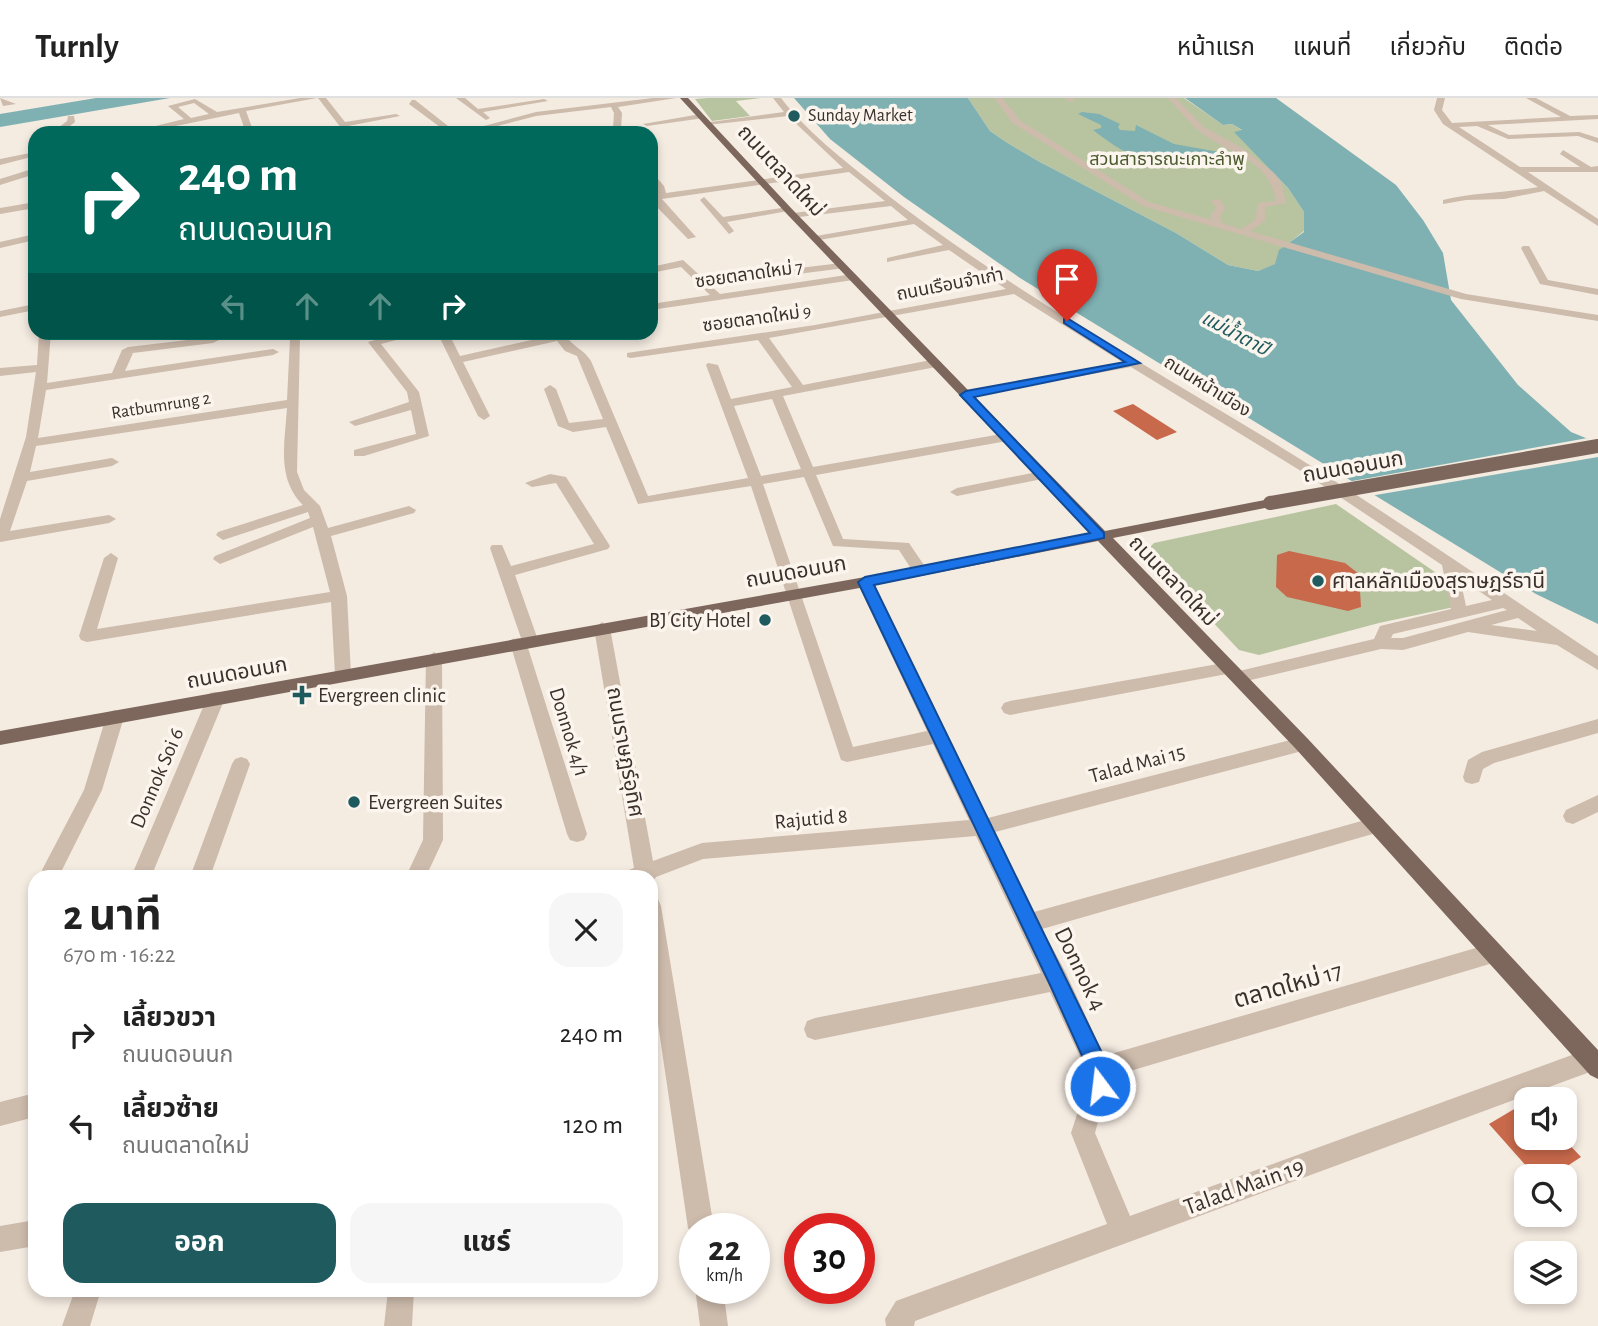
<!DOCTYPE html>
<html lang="th">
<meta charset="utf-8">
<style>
body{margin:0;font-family:"Alegreya Sans","Noto Sans Thai",sans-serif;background:#f6f6f6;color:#222;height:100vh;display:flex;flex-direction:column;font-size:26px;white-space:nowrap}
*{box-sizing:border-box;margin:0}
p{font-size:23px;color:#767676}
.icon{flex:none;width:38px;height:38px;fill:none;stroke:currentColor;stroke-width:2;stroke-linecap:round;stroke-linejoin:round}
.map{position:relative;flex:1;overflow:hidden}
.side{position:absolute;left:28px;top:772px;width:630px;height:427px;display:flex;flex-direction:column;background:#fff;border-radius:21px;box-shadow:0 4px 10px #0003}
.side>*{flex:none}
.top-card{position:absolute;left:28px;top:28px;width:630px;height:214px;border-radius:21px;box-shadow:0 4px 10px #0003;background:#00695c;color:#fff;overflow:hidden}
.controls{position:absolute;left:1514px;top:989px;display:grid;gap:14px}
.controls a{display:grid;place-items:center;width:63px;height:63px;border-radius:14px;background:#fff;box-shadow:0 4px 10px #0003;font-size:35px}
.speed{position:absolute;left:679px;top:1115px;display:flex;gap:14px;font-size:35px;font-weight:700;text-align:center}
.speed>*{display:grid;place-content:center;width:91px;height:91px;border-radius:50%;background:#fff;box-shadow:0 4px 10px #0003;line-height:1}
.speed small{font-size:18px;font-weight:400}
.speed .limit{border:10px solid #d22;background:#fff;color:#111}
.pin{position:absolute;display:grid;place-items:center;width:60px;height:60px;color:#fff;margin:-72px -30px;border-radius:50% 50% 50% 0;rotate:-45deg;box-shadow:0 0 7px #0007}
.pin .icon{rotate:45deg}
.me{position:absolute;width:77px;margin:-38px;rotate:345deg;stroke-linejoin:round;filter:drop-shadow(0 0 5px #0008)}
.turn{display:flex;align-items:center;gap:24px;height:147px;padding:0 35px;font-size:32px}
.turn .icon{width:91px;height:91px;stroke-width:2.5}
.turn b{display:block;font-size:49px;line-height:60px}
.lanes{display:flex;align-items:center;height:66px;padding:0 35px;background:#0003;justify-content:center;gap:35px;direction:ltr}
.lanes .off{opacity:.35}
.round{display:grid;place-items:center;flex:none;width:74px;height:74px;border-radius:21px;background:#f6f6f6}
.summary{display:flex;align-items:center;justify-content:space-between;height:119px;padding:0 35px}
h1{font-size:42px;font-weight:700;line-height:52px}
.action{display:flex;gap:14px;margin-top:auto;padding:14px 35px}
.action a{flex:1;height:80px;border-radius:21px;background:#1f5a5e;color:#fff;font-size:28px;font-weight:700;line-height:80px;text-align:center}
.action a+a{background:#f6f6f6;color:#222}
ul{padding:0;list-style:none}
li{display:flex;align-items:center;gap:21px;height:91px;padding:0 35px}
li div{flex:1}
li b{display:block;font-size:26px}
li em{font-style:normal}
header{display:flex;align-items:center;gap:42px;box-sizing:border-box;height:98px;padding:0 35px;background:#fff;border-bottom:2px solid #e0e0e0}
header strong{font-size:33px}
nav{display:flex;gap:38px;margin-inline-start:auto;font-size:24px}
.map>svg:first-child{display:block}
</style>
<header>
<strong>Turnly</strong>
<nav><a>หน้าแรก</a><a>แผนที่</a><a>เกี่ยวกับ</a><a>ติดต่อ</a></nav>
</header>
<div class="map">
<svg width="1598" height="1228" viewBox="0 0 1598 1228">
<rect width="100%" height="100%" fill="#f4ebe1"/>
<path fill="#b8c4a0" d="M708,0H761L736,3L750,18L712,23L695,1Z
M968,0H1184L1223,27L1232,26L1243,33L1235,34L1288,90L1304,114V133L1280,152L1276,166L1258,173L1228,167L1176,135L1038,63L1006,44L990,33Z
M1336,406L1448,483L1454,509L1379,525L1259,557L1239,552L1146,453L1154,445Z"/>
<path fill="#7fb0b2" d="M96,0H170L0,29V16Z
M794,0H968L990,33L1006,44L1038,63L1176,135L1228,167L1258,173L1275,166L1279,152L1304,134V114L1288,90L1234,34L1242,32L1232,26L1223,27L1185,0H1276L1396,87L1423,122L1443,155L1451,202L1518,287L1571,334L1598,345V526L1536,496L1020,180L904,99L830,41Z
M1082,14L1099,16L1120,26L1118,29L1120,32L1135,33L1136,27L1174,46L1219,54C1209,65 1149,65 1135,59C1120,52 1106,42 1093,32L1101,30V27L1078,16Z"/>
<path fill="#f4ebe1" d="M1593,339L1598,341V359L1370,398L1347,384Z"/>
<path fill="#c8694b" d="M1133,306L1177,334L1157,342L1113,313Z
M1289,453L1345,465L1359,476L1361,509L1348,513L1287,499L1276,489L1277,457Z
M1526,1004V1040H1563L1581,1059L1552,1078H1535L1489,1026Z"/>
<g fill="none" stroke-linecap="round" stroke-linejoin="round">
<path fill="#cdbbac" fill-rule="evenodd" d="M0,0L16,6L3,8Z
M300,0H317L246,13L254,35H246L239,15L142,35H127L184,21L168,8L195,1L217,14ZM194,5L209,16L191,20L178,9Z
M318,0H326L345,24L396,16L400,18L348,28L353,35H345Z
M456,0H465L478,11L544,1L548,3L483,14L490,20L486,22Z
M653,0H676L618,9L622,15L621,31L617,33L613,31L614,15L611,9L536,18L471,35H458L536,14Z
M773,0H781C811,39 852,68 890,99C1009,191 1138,262 1266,340C1379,409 1488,485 1598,558V572L1557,547L1468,534L1403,552L1381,551L1238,585L1232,583L1230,579L1232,575L1010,617L1004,615L1001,610L1004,605L1010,603L1229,564L1235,566L1237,570L1235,574L1374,541L1380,528L1451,511L1442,467L1301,373L1131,269L962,300V294L966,293L1122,264L1014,196L769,240L803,287L936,261L942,265L936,269L783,298L813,369L1007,335L1013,339L1007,343L816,377L843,441L909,445L928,473L920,478L915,477L899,452L833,448L804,379L763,386L853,649L927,633L857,484L865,479L873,484L988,720L1302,639L1308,641L1311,646L1308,651L1302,653L995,734L1034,814L1376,719L1383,721L1386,727L1383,733L1376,735L1042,831L1066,875L1104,958L1493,845L1501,848L1504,855L1501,862L1493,865L1110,979L1095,1035L1130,1118L1591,950L1598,953V971L915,1223L914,1228H886L885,1221L896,1203L1107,1126L1071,1035L1086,988V972L1050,894L815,942L807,939L804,931L807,923L815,920L1041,875L976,738L703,761L656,779L651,786V779H623L626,773L634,770L594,530L602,524L610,530L653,763L702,745L969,722L933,646L847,664L841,662L751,388L638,406L606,329L573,334L558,328L544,291L550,287L556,291L569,325L603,321L577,258L565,253L557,243L463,264L490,318L484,322L478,318L437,234H448L460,258L554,237L553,234H564C571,249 583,250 591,263L648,398L748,380L706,267L708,265L718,267L731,301L792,289L758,242L631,260L627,259V255L815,227L1006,191L949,152L887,164V160L943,147L914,126L813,143V139L816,138L908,122L891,108L791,120V116L794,115L885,103L849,74L662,101L696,139L688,141L651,103V97L657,96L651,82V73L664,88L666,95L843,70L788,18L707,27L703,25L784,14ZM772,301L801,371L761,378L734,308ZM1460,480L1492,502L1466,508ZM1503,510L1507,512L1403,540H1391L1393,536ZM1518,520L1537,533L1491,527Z
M995,0H1003C1006,9 1015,11 1018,21L1149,104L1212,122L1210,118L1216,110L1211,103L1219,101L1226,110L1220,118L1222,125L1241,131L1255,122L1258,105L1276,103C1268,58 1227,57 1198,32C1187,23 1178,10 1168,0H1176L1204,29L1244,51L1275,76L1281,84L1286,105L1265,109V123L1250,133L1466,196L1598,217V223L1461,201L1143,108L1011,24C1007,14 999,10 995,0Z
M1065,0H1073L1075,2L1071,4Z
M1437,0H1445L1442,12L1452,25L1561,19L1526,0H1536L1570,18L1598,17V21L1488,27L1509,37L1579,34L1598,40V45L1578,38L1508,41L1477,28L1459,29L1520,69H1580L1560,56L1563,52L1591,69L1598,68V74H1528L1598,121V128L1544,93L1504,101L1466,102L1443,106V102C1474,94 1506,95 1538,89L1443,26L1434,12Z
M412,2H415L457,35H448L409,6Z
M701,16L704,20L647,28L643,26Z
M68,18H74L75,24L66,31L67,35H59L58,30L67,23Z
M35,54V58L0,67V61Z
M32,71L35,76L0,87V81Z
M704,99L723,119L788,109L793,112L727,124L734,133L729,136L700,102Z
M35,104V110L0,116V110Z
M35,136V142L0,150V144Z
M1523,148H1529L1548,182L1598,191V197L1540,186L1521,150Z
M683,162L720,196L853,176L858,179L853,182L651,212V206L710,197L681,169L651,175V169Z
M841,165L846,168L845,170L741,183L736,180L741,177Z
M35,206V212L0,219V213Z
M39,234H51L47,285L112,275L122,252L128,249L213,239L219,242L213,245L133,255L125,273L273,251L279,254L273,257L46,292L38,340L287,302L290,241L300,239L297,374L304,392L320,408L328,430L409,408L416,412L414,415L331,438L347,498L351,577L349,581L343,583L335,577L331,504L87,544L81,542L79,538L104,460L111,455L118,460L97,531L330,494L313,429L225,464L220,466L213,461L215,458L310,420L308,414L223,442L216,437L218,434L303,407C276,380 285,344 287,310L36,348L30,374L112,360L119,364L112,368L27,383L10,433L109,417L116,421L109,425L0,444V421L26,339L36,274L0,278V270L37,267Z
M403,234H427L381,246L419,294L429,338L364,358H354V352L416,336L411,312L355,328L349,324L409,304L407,294L368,244Z
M1042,373L1047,374V380L957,398L950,394L957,390Z
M550,376L566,379L610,448L608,451L515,477L538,542L536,546L527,547L587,736L584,742L577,744L570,742L567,736L510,545L512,541L521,540L490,450L492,447H502L511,468L594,446L556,385L532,389L525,385Z
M434,554L442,560L443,742L429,772L431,779H411L409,772L423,742L426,560Z
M216,594L222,595L225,600L151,779H131L207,600L210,595Z
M115,612L121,614L124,619L102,692L59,778H45L42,772L84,692L106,619L109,614Z
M1598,621V635L1494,665L1483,671L1479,684L1472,686L1465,684L1463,679L1468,662L1482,654Z
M241,659L247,661L250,666L210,779H190L232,666L235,661Z
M1598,697V714L1573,726L1566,724L1563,718L1566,712Z
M651,799L658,801L661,808L714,1130H695V1140L688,1130L651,878Z
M35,995V1019L0,1028V1004Z
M35,1122V1148L0,1154V1128Z
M695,1190H723L728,1228H700Z
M75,1192H101L90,1228H62Z
M388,1192H414L412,1228H384Z"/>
<path fill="#7d675c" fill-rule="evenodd" d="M680,0H688L791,110L1105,433L1270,401L1275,402V408L1270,409L1113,440L1308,641L1598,952V981L1590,977L1296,651L1098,443L865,489L0,647V633L865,479L1091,435L785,114Z"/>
<path stroke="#7d675c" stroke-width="14" d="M1270,405L1598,348"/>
</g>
<path fill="#1a73e8" stroke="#114b97" stroke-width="2" d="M1067,220L1140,265L974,299L1104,435V440L874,487L1106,963L1111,988L1108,996L1100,999L1092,996L1088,971L1051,889L858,484L865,479L1090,435L960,297L966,293L1125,264L1064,225V221Z"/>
<g fill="#1f5a5e" stroke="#fbf5ee" stroke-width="2.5">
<circle cx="794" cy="18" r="7"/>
<circle cx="1318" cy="483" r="7"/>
<circle cx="765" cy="522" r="7"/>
<path d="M298.5 586.5h7v7h7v7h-7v7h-7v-7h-7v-7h7z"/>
<circle cx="354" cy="704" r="7"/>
</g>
<g text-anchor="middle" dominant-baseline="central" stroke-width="7" stroke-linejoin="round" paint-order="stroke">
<g font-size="18" fill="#3b302b" stroke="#fbf5ee" text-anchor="start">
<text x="808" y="18">Sunday Market</text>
</g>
<g font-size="18" fill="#4a5a2e" stroke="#fbf5ee">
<text x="1167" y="62">สวนสาธารณะเกาะลำพู</text>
</g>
<g font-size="18" fill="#3b302b" stroke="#fbf5ee">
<text transform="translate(749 177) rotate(-8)">ซอยตลาดใหม่ 7</text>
<text transform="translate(950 187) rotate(-11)">ถนนเรือนจำเก่า</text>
<text transform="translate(757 221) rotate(-8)">ซอยตลาดใหม่ 9</text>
<text transform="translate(1207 289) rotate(32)">ถนนหน้าเมือง</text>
<text transform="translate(161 308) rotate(-9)">Ratbumrung 2</text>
</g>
<g font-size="19" font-style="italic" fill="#1f5a5e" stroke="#fbf5ee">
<text transform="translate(1235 236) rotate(28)">แม่น้ำตาปี</text>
</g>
<g font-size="21" fill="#3b302b" stroke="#fbf5ee">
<text transform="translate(781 73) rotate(47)">ถนนตลาดใหม่</text>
<text transform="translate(1353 369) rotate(-10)">ถนนดอนนก</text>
<text transform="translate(796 474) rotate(-10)">ถนนดอนนก</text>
<text transform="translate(1173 483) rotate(46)">ถนนตลาดใหม่</text>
<text transform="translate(237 575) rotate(-10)">ถนนดอนนก</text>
<text transform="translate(569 634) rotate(73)">Donnok 4/1</text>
<text transform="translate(625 654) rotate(80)">ถนนราษฏร์อุทิศ</text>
<text transform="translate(1137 666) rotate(-15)">Talad Mai 15</text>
<text transform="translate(157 680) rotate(-67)">Donnok Soi 6</text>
<text transform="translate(811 721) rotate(-5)">Rajutid 8</text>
</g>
<g font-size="21" fill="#3b302b" stroke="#fbf5ee" text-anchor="start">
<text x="1332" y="483">ศาลหลักเมืองสุราษฎร์ธานี</text>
<text x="751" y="522" text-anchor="end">BJ City Hotel</text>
<text x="318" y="597">Evergreen clinic</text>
<text x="368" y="704">Evergreen Suites</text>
</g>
<g font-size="24" fill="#3b302b" stroke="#fbf5ee">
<text transform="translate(1080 871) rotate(64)">Donnok 4</text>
<text transform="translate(1288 888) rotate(-16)">ตลาดใหม่ 17</text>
<text transform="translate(1244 1089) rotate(-20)">Talad Main 19</text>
</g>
</g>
</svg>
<div class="controls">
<a><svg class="icon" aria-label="sound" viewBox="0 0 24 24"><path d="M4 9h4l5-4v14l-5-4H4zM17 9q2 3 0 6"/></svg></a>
<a><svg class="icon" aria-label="search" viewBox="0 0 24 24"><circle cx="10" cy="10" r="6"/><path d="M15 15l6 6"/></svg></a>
<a><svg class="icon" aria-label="layers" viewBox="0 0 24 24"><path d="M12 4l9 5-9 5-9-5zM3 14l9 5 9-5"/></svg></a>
</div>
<div class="speed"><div>22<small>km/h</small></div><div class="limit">30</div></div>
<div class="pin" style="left:1067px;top:223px;background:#d93025"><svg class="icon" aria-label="arrive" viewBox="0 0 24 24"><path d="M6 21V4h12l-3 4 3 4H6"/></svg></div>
<svg class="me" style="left:1100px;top:988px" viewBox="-20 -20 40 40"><circle r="17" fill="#1a73e8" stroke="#fff" stroke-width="3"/><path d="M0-11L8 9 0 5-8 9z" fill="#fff"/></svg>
<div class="top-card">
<div class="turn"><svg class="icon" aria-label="right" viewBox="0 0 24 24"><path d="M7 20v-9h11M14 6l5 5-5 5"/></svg><div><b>240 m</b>ถนนดอนนก</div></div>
<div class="lanes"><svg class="icon off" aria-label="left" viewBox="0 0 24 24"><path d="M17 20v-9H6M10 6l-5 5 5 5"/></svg><svg class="icon off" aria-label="ahead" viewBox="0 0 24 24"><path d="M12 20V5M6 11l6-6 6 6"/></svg><svg class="icon off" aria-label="ahead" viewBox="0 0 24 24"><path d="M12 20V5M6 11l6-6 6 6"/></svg><svg class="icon" aria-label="right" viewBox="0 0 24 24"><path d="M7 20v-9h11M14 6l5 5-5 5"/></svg></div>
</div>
<section class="side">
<div class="summary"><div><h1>2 นาที</h1><p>670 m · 16:22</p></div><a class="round"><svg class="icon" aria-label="close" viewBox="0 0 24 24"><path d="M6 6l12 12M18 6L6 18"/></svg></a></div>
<ul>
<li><svg class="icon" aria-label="right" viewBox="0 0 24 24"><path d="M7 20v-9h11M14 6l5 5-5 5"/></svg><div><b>เลี้ยวขวา</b><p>ถนนดอนนก</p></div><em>240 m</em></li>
<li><svg class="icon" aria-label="left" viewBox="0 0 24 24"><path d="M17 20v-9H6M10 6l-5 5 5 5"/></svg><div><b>เลี้ยวซ้าย</b><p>ถนนตลาดใหม่</p></div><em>120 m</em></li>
</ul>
<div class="action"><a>ออก</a><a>แชร์</a></div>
</section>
</div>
